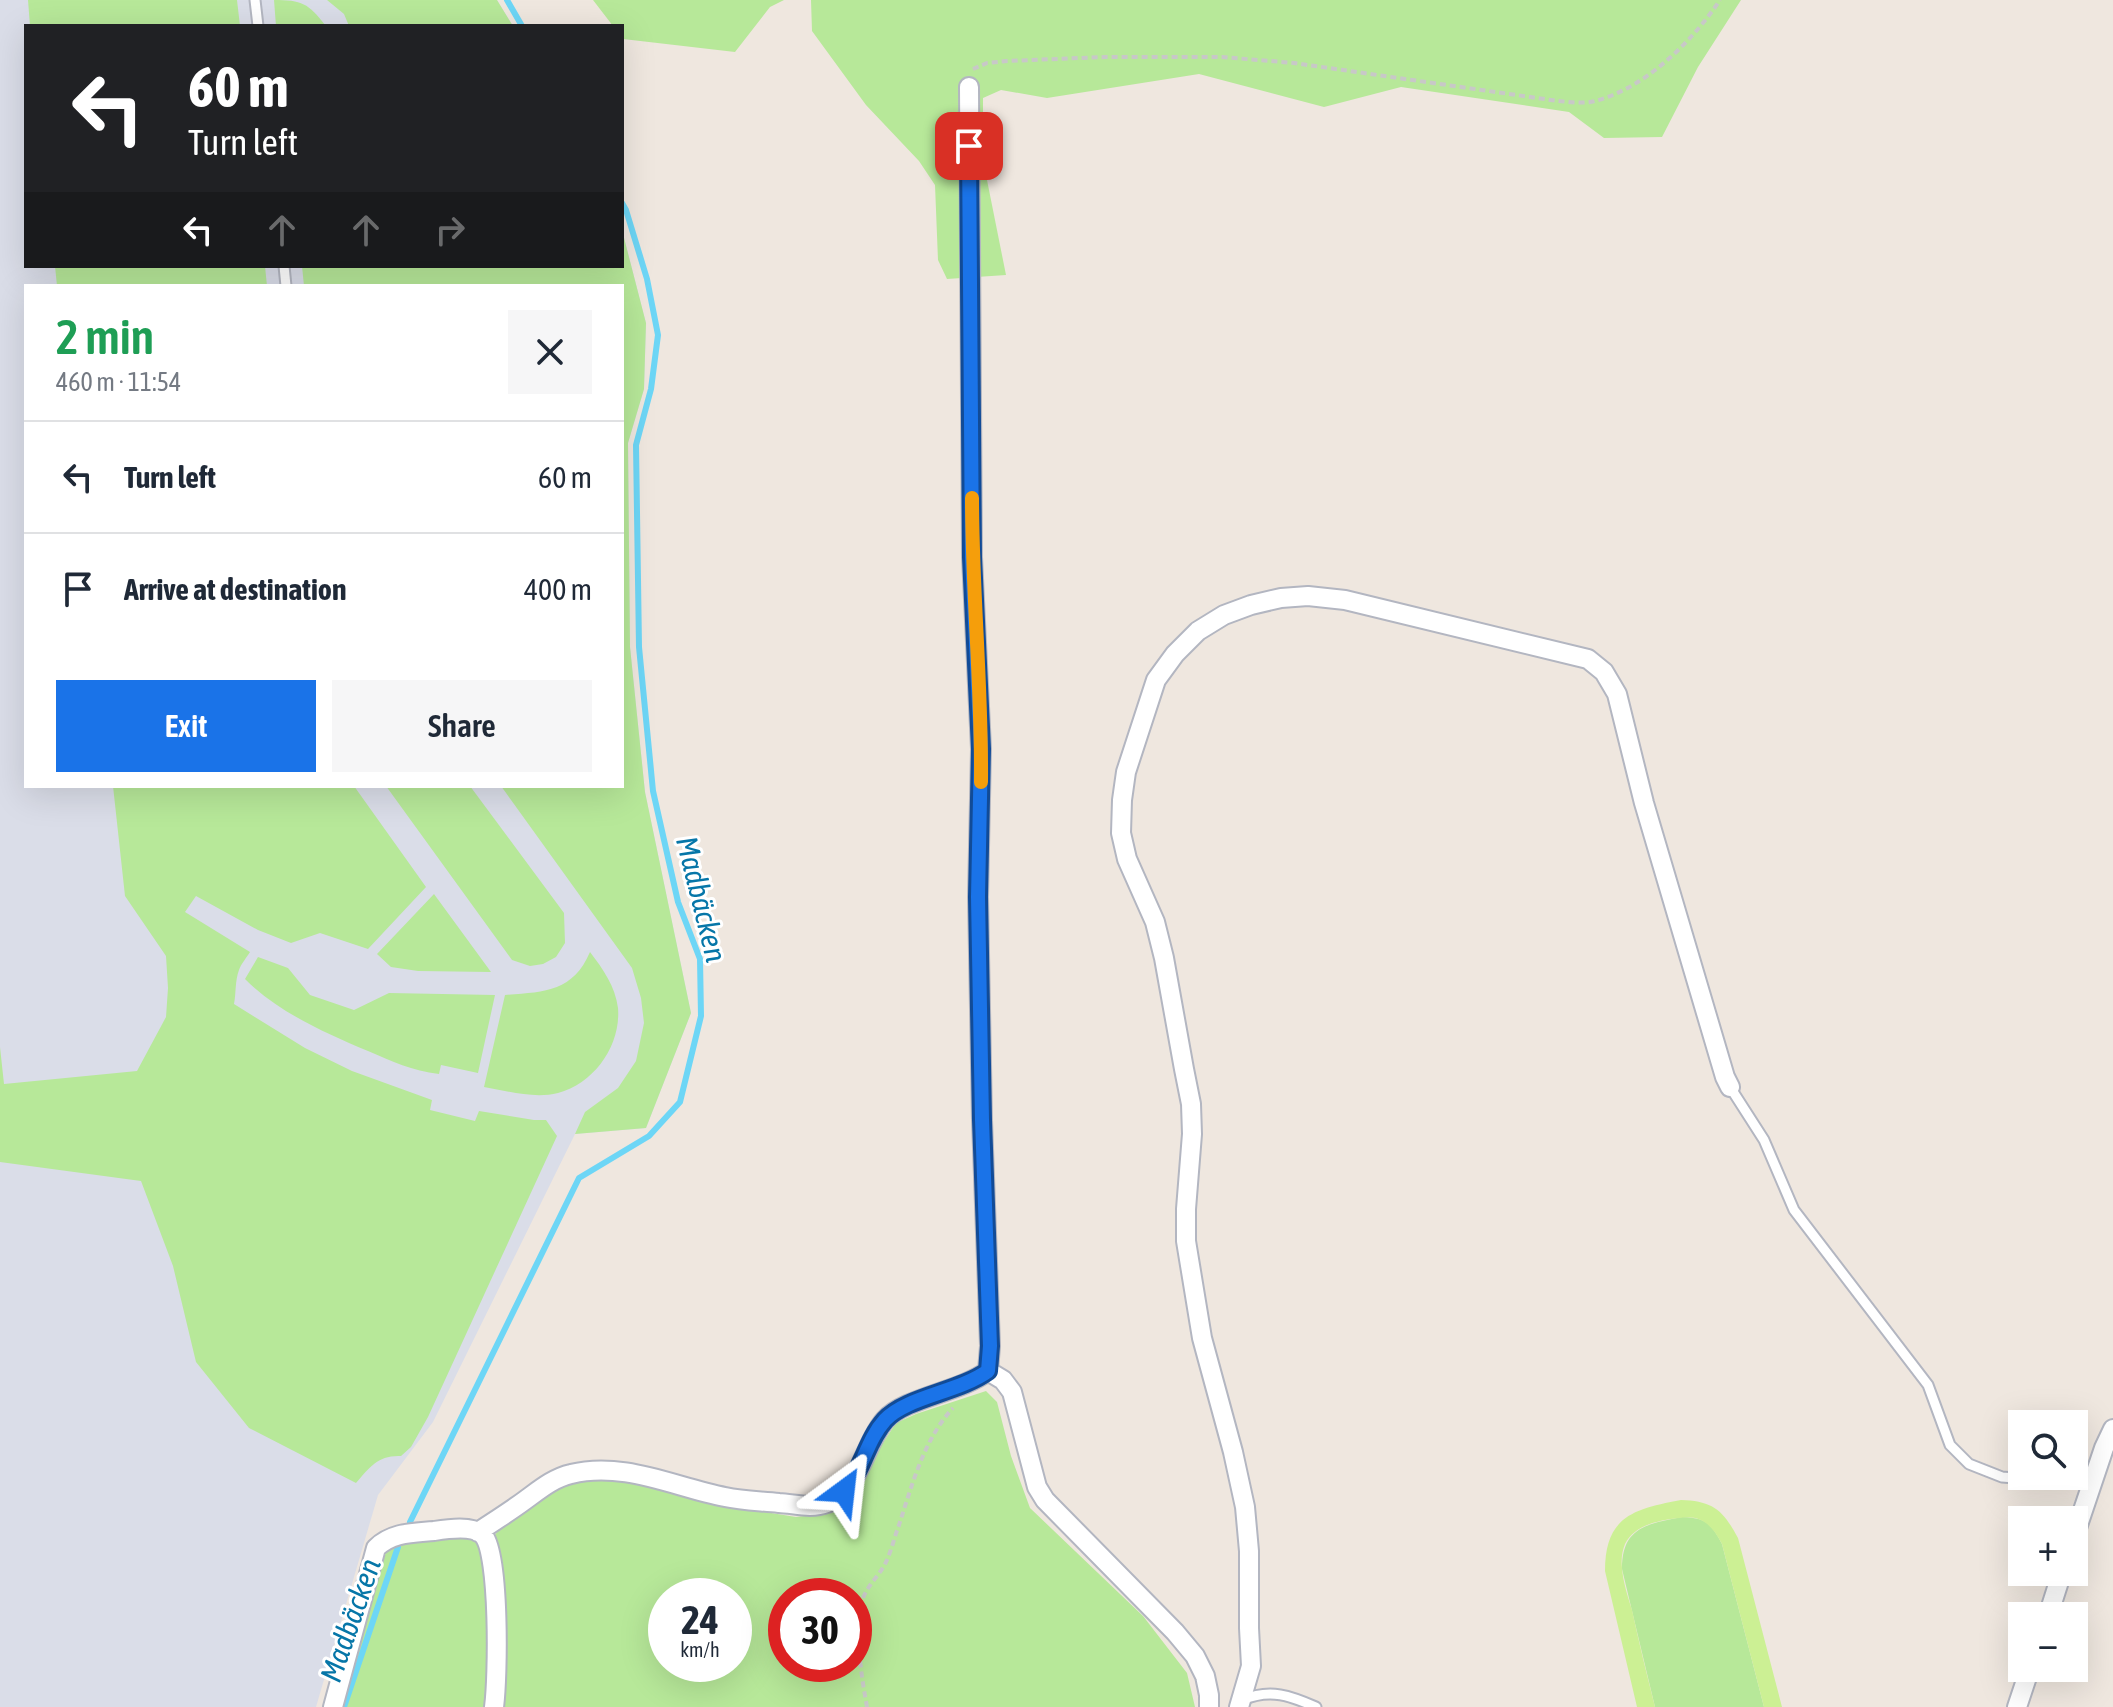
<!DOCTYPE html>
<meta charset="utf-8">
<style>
body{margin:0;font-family:"Asap Condensed",sans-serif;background:#f6f6f7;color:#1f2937;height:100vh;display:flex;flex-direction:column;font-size:30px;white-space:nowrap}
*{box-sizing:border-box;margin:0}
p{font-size:26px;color:#747a83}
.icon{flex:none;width:44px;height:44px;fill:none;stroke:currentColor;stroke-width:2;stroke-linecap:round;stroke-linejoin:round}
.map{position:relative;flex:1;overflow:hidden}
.drawer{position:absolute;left:24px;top:284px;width:600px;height:504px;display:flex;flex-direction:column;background:#fff;border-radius:0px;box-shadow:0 8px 32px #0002}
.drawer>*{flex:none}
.guide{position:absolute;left:24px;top:24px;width:600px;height:244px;border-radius:0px;box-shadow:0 8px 32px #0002;background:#202124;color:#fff;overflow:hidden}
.fabs{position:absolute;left:2008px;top:1410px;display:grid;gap:16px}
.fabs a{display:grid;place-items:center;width:80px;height:80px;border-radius:0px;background:#fff;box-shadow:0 8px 32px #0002;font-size:40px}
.speed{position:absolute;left:648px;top:1578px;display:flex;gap:16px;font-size:40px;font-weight:700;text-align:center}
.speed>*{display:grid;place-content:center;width:104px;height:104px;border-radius:50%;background:#fff;box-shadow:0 8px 32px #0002;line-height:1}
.speed small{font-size:20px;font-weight:400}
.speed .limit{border:12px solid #d22;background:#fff;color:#111}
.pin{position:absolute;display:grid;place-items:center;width:68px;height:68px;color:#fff;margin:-34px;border-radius:16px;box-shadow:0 4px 12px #0006}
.me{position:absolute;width:88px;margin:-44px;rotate:30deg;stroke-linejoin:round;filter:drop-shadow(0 0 6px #0008)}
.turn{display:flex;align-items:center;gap:28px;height:168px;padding:0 32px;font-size:36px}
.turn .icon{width:104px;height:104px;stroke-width:2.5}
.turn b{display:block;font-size:56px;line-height:68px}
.lanes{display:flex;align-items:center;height:76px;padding:0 32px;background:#0003;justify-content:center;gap:40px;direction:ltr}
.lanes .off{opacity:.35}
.round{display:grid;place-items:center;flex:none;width:84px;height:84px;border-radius:0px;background:#f6f6f7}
.head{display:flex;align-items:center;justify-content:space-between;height:136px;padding:0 32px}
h1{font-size:48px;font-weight:600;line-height:60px;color:#1e9e55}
.button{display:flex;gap:16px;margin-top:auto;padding:16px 32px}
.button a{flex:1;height:92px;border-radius:0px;background:#1a73e8;color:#fff;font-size:32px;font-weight:600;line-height:92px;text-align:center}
.button a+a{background:#f6f6f7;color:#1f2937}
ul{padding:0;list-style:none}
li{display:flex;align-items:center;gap:24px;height:112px;padding:0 32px;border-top:2px solid #e0e1e3}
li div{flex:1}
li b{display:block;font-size:30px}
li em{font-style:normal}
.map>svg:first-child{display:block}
</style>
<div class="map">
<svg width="2113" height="1707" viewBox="0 0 2113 1707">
<rect width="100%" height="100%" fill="#efe7df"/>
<path fill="#dadde8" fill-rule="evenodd" d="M0,0H497L513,26H26V266H622V230L646,323L644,389L628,443L630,647L645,792L691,1013L646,1128L575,1134L433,1422L378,1495L316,1707H0ZM26,286H622V786H26Z"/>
<path fill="#b7e899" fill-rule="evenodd" d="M28,0H237L240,26H30Z
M274,0C302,0 308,3 326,26H276Z
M327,0H497L513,26H349L344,14Z
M593,0H784L770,7L735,52L623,39L622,26H613Z
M811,0H1741L1698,67L1662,137L1604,138L1569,112L1401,87L1324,107L1199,74L1047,98L1001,90L983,98V160L1006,275L947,279L938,260L935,185L919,161L866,105L812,31Z
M622,230L646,323L644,389L628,443L630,647L645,792L691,1013L646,1128L575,1134L585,1112L618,1088L636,1061L644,1023L641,998L632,968L501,786H622V286H304L302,266H622Z
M55,266H265L267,286H57Z
M113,786H354L426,887L368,949L320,933L291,943L258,930L196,896L185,912L250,952C247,957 241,964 239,970C235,980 236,994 234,1004L305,1048L352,1071L432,1100L430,1110L475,1121L479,1111L534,1120H546L557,1136L428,1417L411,1447L401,1456C378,1455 370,1467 356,1483L249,1428L196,1362L173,1266L141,1181L0,1162V1047L4,1084L137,1071L166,1017L168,988L166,956L125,896Z
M386,786H470L564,913L565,943L556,957L543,964L530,966L512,960Z
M434,894L491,972L418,971L391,967L377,954Z
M590,952C603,969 615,986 618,1008C621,1045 595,1083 558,1093C534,1099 508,1091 484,1087L505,995C544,992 573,992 590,952Z
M258,957L288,968L310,995L354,1010L389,993L495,995L478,1073L441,1065L439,1074C412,1071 392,1061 368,1051C325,1033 278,1012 245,979Z
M986,1391L997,1402L1011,1456L1030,1508L1143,1616L1187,1673L1195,1707H346L358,1654L386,1551L396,1542L438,1538L478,1539L487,1545L498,1531L543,1496L569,1481L609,1475L747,1509L796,1517L836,1512L859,1493L875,1455L896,1423L916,1414ZM666,1596H734V1664H666ZM786,1596H854V1664H786Z
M1682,1517C1706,1518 1711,1523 1722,1544L1764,1707H1655L1622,1569C1622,1527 1647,1524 1682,1517Z"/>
<path fill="#ccf094" d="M1681,1500C1713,1501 1723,1510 1738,1538L1782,1707H1764L1722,1544C1712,1525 1701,1514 1679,1518C1660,1520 1634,1525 1625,1544C1622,1551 1621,1560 1622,1568C1623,1582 1628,1597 1632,1610C1639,1643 1647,1675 1655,1707H1637L1605,1571C1605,1516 1634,1509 1681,1500Z"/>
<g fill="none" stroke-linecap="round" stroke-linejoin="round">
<path stroke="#6dd6f6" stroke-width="6" d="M507,0L522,26
M410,1522L579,1178L649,1136L680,1102L701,1016L700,959L678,902L653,791L639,647L636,445L651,389L658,335L647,279L626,210L622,203
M344,1707L398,1547"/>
<g stroke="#b3b6c1" stroke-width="13">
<path id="service" d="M255,0L258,26
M284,266L286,286
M1730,1087L1764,1140L1794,1210L1928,1385L1950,1445L1969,1464L2002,1477L2040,1480H2093
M1243,1700C1270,1688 1291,1696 1316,1707"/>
</g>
<g stroke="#b3b6c1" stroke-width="22">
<path id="minor" d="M969,87L972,557L981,749L978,897L982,1120L990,1346L988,1371
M478,1532C493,1522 509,1512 524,1501C538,1491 553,1478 571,1474C623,1461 674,1487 725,1497C743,1501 761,1501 779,1503C796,1504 811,1509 827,1503C859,1492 864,1444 885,1420C904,1398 960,1392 988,1371L1003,1380L1012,1392L1037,1487L1045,1500L1175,1632L1195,1656L1205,1676L1209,1695V1707
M2074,1537L2104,1448L2113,1429
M2048,1616L2062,1572
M333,1707L376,1548C392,1532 414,1533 434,1531C447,1529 473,1525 483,1535C500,1553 498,1679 494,1707
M1239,1707L1251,1666L1249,1628V1551L1245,1507L1233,1452L1202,1338L1186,1241V1209L1192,1134L1191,1104L1184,1069L1164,958L1155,922L1127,859L1121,833L1122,800L1126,772L1156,680L1175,654L1198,631L1224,615L1251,605L1281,598L1308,596L1345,600L1588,659L1604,672L1617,694L1644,803L1725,1077L1730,1087
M2017,1707L2030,1668"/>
</g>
<path stroke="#c8c8c8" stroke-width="4" stroke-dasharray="6 4" stroke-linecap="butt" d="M973,69L987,63L1007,61L1105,57H1222L1294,63L1558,101C1569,102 1584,104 1595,101C1645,88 1691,43 1720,0
M867,1707C861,1674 855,1636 862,1602C865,1588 877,1578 884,1566C891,1553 894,1538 899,1525C912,1485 924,1439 953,1408"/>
<use href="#service" stroke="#fff" stroke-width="9"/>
<use href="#minor" stroke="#fff" stroke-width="18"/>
</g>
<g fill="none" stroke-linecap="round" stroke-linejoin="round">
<g stroke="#114b97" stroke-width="20">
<path id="route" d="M844,1491C863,1470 866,1441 885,1420C906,1397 959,1392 988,1371L990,1346L982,1120L978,897L981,749L972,557L969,146"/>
</g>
<use href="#route" stroke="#1a73e8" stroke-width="14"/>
<path stroke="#f59e0b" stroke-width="14" d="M972,498C972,593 982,687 981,782"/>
</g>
<g text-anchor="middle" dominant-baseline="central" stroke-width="6" stroke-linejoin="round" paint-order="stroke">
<g font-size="30" font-style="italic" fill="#0676a8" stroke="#fff">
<text transform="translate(702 899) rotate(76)">Madbäcken</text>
<text transform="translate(350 1620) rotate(-71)">Madbäcken</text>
</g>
</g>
</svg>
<div class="fabs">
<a><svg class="icon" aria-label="search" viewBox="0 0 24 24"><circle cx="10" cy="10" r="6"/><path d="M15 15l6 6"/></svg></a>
<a>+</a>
<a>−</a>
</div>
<div class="speed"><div>24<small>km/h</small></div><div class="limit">30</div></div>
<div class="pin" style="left:969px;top:146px;background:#d93025"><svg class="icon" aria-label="arrive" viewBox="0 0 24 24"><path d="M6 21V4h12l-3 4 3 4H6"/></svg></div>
<svg class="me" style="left:844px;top:1491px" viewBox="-20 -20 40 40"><path d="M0-17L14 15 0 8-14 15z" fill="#1a73e8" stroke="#fff" stroke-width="4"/></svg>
<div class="guide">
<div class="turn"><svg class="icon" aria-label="left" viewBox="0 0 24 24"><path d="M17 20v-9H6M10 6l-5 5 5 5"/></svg><div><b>60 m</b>Turn left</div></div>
<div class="lanes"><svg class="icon" aria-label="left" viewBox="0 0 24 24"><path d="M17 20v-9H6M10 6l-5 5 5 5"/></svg><svg class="icon off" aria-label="ahead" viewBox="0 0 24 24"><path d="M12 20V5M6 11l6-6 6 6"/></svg><svg class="icon off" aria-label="ahead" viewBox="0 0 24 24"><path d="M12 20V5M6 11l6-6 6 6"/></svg><svg class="icon off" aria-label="right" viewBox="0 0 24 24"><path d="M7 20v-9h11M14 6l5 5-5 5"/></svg></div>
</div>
<section class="drawer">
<div class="head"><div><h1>2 min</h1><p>460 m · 11:54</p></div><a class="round"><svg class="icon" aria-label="close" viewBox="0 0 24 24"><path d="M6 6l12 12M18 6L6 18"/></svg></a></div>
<ul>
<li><svg class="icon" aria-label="left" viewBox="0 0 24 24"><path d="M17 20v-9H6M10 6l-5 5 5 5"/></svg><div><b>Turn left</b></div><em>60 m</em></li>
<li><svg class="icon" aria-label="arrive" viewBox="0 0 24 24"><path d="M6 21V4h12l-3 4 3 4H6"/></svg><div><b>Arrive at destination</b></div><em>400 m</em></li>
</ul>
<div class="button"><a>Exit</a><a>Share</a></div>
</section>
</div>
